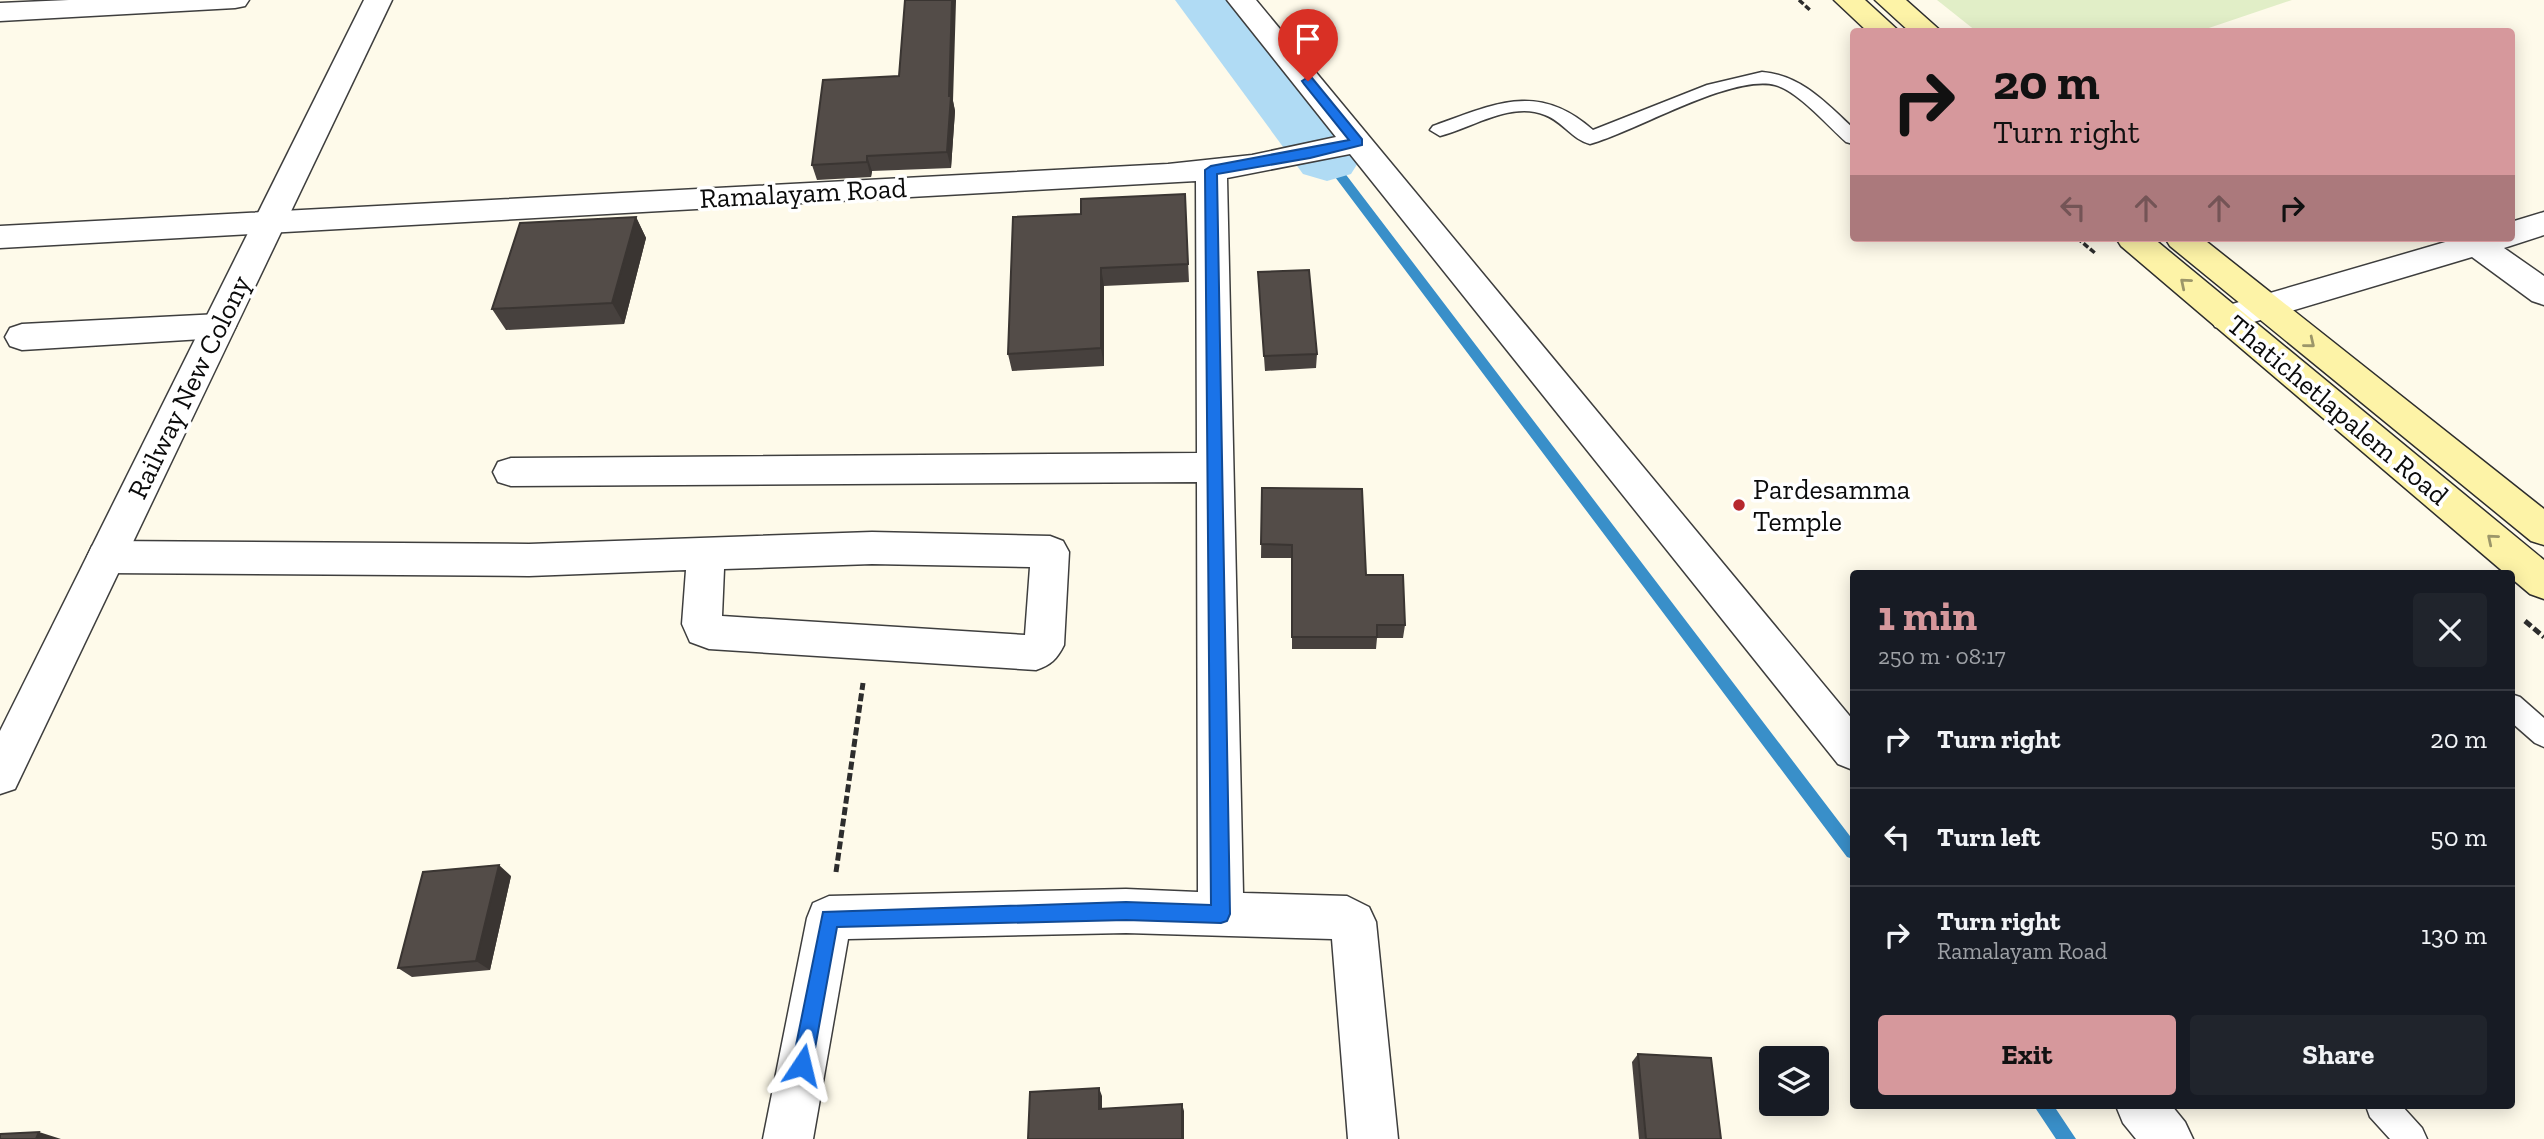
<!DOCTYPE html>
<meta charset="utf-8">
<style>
body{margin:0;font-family:"Zilla Slab",serif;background:#20242c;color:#f1f3f6;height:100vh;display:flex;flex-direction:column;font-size:26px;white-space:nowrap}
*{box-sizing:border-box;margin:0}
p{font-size:23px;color:#9ea1a6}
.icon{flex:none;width:38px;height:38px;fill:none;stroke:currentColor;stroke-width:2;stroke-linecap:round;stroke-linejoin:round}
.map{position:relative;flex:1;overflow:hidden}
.side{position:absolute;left:1850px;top:570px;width:665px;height:539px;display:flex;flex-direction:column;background:#171b24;border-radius:7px;box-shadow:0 4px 18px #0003}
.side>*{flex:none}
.top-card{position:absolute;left:1850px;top:28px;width:665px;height:214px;border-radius:7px;box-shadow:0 4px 18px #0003;background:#d6989c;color:#111;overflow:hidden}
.buttons{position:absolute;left:1759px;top:1046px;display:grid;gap:14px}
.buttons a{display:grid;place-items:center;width:70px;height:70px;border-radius:7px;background:#171b24;box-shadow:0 4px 18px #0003;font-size:35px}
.pin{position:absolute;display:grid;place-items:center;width:60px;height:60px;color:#fff;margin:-72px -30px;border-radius:50% 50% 50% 0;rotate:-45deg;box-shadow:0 0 7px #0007}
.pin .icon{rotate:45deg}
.me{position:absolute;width:77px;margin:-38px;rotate:10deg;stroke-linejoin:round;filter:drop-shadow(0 0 5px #0008)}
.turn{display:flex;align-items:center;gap:24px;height:147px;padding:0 28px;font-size:32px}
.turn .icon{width:91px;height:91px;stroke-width:2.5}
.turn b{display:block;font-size:49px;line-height:60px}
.lanes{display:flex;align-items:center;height:66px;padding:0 28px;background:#0003;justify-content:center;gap:35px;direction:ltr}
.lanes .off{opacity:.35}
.round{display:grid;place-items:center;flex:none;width:74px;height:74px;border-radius:7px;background:#20242c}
.overview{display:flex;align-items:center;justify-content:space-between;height:119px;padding:0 28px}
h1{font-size:42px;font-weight:700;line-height:52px;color:#d6989c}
.primary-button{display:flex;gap:14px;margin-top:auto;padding:14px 28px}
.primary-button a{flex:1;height:80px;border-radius:7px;background:#d6989c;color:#111;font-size:28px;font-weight:700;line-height:80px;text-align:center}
.primary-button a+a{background:#20242c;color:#f1f3f6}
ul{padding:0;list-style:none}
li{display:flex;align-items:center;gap:21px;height:98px;padding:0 28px;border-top:2px solid #363941}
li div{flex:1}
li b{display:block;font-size:26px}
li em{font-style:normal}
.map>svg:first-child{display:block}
</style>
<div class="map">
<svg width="2544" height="1139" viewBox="0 0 2544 1139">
<rect width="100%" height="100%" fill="#fefaea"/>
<path fill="#e1eec7" d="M1937,0H2292L2197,32L1976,31Z"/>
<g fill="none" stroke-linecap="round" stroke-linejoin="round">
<path fill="#398fc9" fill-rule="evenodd" d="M1327,154L1331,155L1853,840V859L1847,857L1323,161V155Z
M2034,1106H2054L2076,1139H2056Z"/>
<path fill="#b0dbf4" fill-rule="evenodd" d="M1175,0H1238L1351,142L1361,158L1351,174L1327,181L1303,174Z"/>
<g stroke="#3e3e3e" stroke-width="3">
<path id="service" d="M1762,72C1801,75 1826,103 1853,128V144L1846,142C1828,126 1798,91 1775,85C1731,74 1635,132 1590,144C1573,140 1562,121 1545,115C1511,101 1472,128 1440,136L1430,130L1433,126C1494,104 1538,81 1593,130L1707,85Z
M2511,694L2520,697L2544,718V747L2535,743L2511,722Z
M2366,1106H2402L2422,1128L2427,1139H2390L2370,1117Z"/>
</g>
<g stroke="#3e3e3e" stroke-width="3">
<path id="minor" d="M69,0H249L245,6L235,8L0,21V3Z
M1227,0H1256L1853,720V770L1838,764L1350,154L1227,178L1243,893L1347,896L1369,907L1376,922L1398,1139H1348L1332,939L1126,933L848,939L813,1139H763L807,918L813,903L829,896L1126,889L1198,892L1197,482L511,486L498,482L493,472L498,462L511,458L1197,453L1196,181L0,248V226L1168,164L1252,155L1336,137Z
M2544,212V235L2504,248L2544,276V305L2532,301L2472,257L2227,330L2215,327L2210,318L2215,309L2459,238H2511V222Z
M219,314L231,317L236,326L231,335L219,338L22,350L10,346L5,337L10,328L22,324Z
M872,532L1050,536L1063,541L1069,552L1064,645C1057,659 1051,665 1036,670L709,649L690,642L682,624L686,570L529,576L106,573L92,568L87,557L92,546L106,541L529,544ZM872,564L1030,567L1025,635L722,616L724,569Z
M2116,1106H2172L2185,1122L2193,1139H2136L2123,1123Z"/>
</g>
<g stroke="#3e3e3e" stroke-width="3">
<path id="tertiary" d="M364,0H392L15,789L0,794V731Z"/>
</g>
<g stroke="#2d2d2d" stroke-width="3">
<path id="secondary" d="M1834,0H1865L1900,32H1868Z
M1875,0H1906L1942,32H1910Z
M2116,238H2153L2544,560V599L2530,594L2511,578V574H2506L2121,246Z
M2165,238H2202L2544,509V545L2531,541L2170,246Z"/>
</g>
<path stroke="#2d2d2d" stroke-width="3.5" stroke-dasharray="6 2.5" stroke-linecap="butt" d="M1799,0L1811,11
M2077,238L2095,253"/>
<path stroke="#2d2d2d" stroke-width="5" stroke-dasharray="8 3.5" stroke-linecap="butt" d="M2525,621L2544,637
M836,872L863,683"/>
<use href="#service" fill="#fff" fill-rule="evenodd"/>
<use href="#minor" fill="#fff" fill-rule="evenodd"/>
<use href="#tertiary" fill="#fff" fill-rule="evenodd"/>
<use href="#secondary" fill="#fdf3a7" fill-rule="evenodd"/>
</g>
<path fill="#47413e" d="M953,101L955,111L951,168L872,171L871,177L817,180L812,165Z
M1185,194L1189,282L1104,286V366L1012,371L1008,354L1081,214Z
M636,217L646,238L624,324L506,330L492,309Z
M1258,272L1317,354L1316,368L1265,371Z
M1262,488L1366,575L1405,625L1403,638H1377L1376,649H1292V558H1261Z
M511,876L490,970L412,977L398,968Z
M1638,1054L1721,1139H1639L1632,1062Z"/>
<path fill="#3a3532" d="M952,0H956V1L953,101L955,111L951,168L947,152Z
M867,156L872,171L871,177L867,162Z
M636,217L646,238L624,324L612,303Z
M1101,268L1104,286V366L1101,348Z
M499,865L511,876L490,970L476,961Z
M1099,1088L1102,1096V1116L1099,1109Z
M1182,1104L1184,1111V1139H1182Z
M39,1132L61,1139H36Z"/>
<path fill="#534c48" stroke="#3a3532" stroke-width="2" d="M905,0H952L949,96H951L947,152L867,156V162L812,165L823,80L899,76Z
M1185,194L1188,264L1101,268V348L1008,354L1013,217L1081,214V199Z
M636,217L612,303L492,309L520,223Z
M1309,270L1317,354L1264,356L1258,272Z
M1262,488L1362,489L1366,575H1403L1405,625H1377V637H1292V545L1261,544Z
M499,865L476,961L398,968L423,872Z
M1638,1054L1711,1058L1721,1139H1646Z
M1099,1088V1109L1182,1104V1139H1028L1030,1092Z
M39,1132L36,1139H0V1134Z"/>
<defs><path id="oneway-chevron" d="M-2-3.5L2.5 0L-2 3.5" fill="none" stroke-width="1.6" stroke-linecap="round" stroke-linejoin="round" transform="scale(1.75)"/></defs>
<g stroke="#9c9669">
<use href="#oneway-chevron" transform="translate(2185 283) rotate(-140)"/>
<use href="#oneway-chevron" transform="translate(2310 343) rotate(39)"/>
<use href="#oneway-chevron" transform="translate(2492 539) rotate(-140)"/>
</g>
<path fill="#1a73e8" stroke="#114b97" stroke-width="2" d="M1308,77L1312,78L1362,139V145L1310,158L1217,174L1230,914L1227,921L1221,923L1126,920L837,927L812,1065L809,1072L802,1075L795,1072L792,1065L823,912L1126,902L1211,905L1205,170L1211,166L1349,140L1304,84L1302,81Z"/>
<circle fill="#b6282e" stroke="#fff" stroke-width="2.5" cx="1739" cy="505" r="7"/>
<g text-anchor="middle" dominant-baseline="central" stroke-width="7" stroke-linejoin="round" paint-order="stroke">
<g font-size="28" fill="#0b0b0b" stroke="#fff">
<text transform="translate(803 193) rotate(-3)">Ramalayam Road</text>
<text transform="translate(189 387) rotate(-64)">Railway New Colony</text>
<text transform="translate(2338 410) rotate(40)">Thatichetlapalem Road</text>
</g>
<g font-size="28" fill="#0b0b0b" stroke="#fff" text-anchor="start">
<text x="1753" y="489">Pardesamma<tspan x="1753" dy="32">Temple</tspan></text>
</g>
</g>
</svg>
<div class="buttons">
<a><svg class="icon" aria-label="layers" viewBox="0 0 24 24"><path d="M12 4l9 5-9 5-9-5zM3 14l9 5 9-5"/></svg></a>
</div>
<div class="pin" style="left:1308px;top:81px;background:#d93025"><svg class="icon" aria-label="arrive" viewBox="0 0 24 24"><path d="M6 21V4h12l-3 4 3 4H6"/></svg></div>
<svg class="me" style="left:802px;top:1065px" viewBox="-20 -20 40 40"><path d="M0-17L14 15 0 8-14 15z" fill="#1a73e8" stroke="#fff" stroke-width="4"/></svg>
<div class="top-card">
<div class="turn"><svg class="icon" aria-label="right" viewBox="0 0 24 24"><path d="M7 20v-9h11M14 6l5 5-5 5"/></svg><div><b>20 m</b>Turn right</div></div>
<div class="lanes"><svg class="icon off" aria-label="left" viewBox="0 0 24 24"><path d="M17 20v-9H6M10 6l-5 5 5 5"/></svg><svg class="icon off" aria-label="ahead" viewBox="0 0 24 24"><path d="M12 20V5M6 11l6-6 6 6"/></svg><svg class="icon off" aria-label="ahead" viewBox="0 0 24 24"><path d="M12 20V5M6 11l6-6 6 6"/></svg><svg class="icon" aria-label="right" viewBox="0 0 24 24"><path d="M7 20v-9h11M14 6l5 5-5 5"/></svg></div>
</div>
<section class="side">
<div class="overview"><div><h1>1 min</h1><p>250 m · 08:17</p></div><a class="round"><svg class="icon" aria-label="close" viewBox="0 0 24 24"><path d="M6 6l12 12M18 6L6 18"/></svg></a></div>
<ul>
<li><svg class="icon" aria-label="right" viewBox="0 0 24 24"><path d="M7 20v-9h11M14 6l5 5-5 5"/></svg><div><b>Turn right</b></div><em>20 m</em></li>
<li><svg class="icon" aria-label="left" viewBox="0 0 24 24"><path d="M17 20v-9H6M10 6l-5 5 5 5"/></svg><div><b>Turn left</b></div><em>50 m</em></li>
<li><svg class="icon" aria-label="right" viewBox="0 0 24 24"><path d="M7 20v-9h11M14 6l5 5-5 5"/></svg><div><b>Turn right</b><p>Ramalayam Road</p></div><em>130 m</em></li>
</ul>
<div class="primary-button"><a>Exit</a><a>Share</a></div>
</section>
</div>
